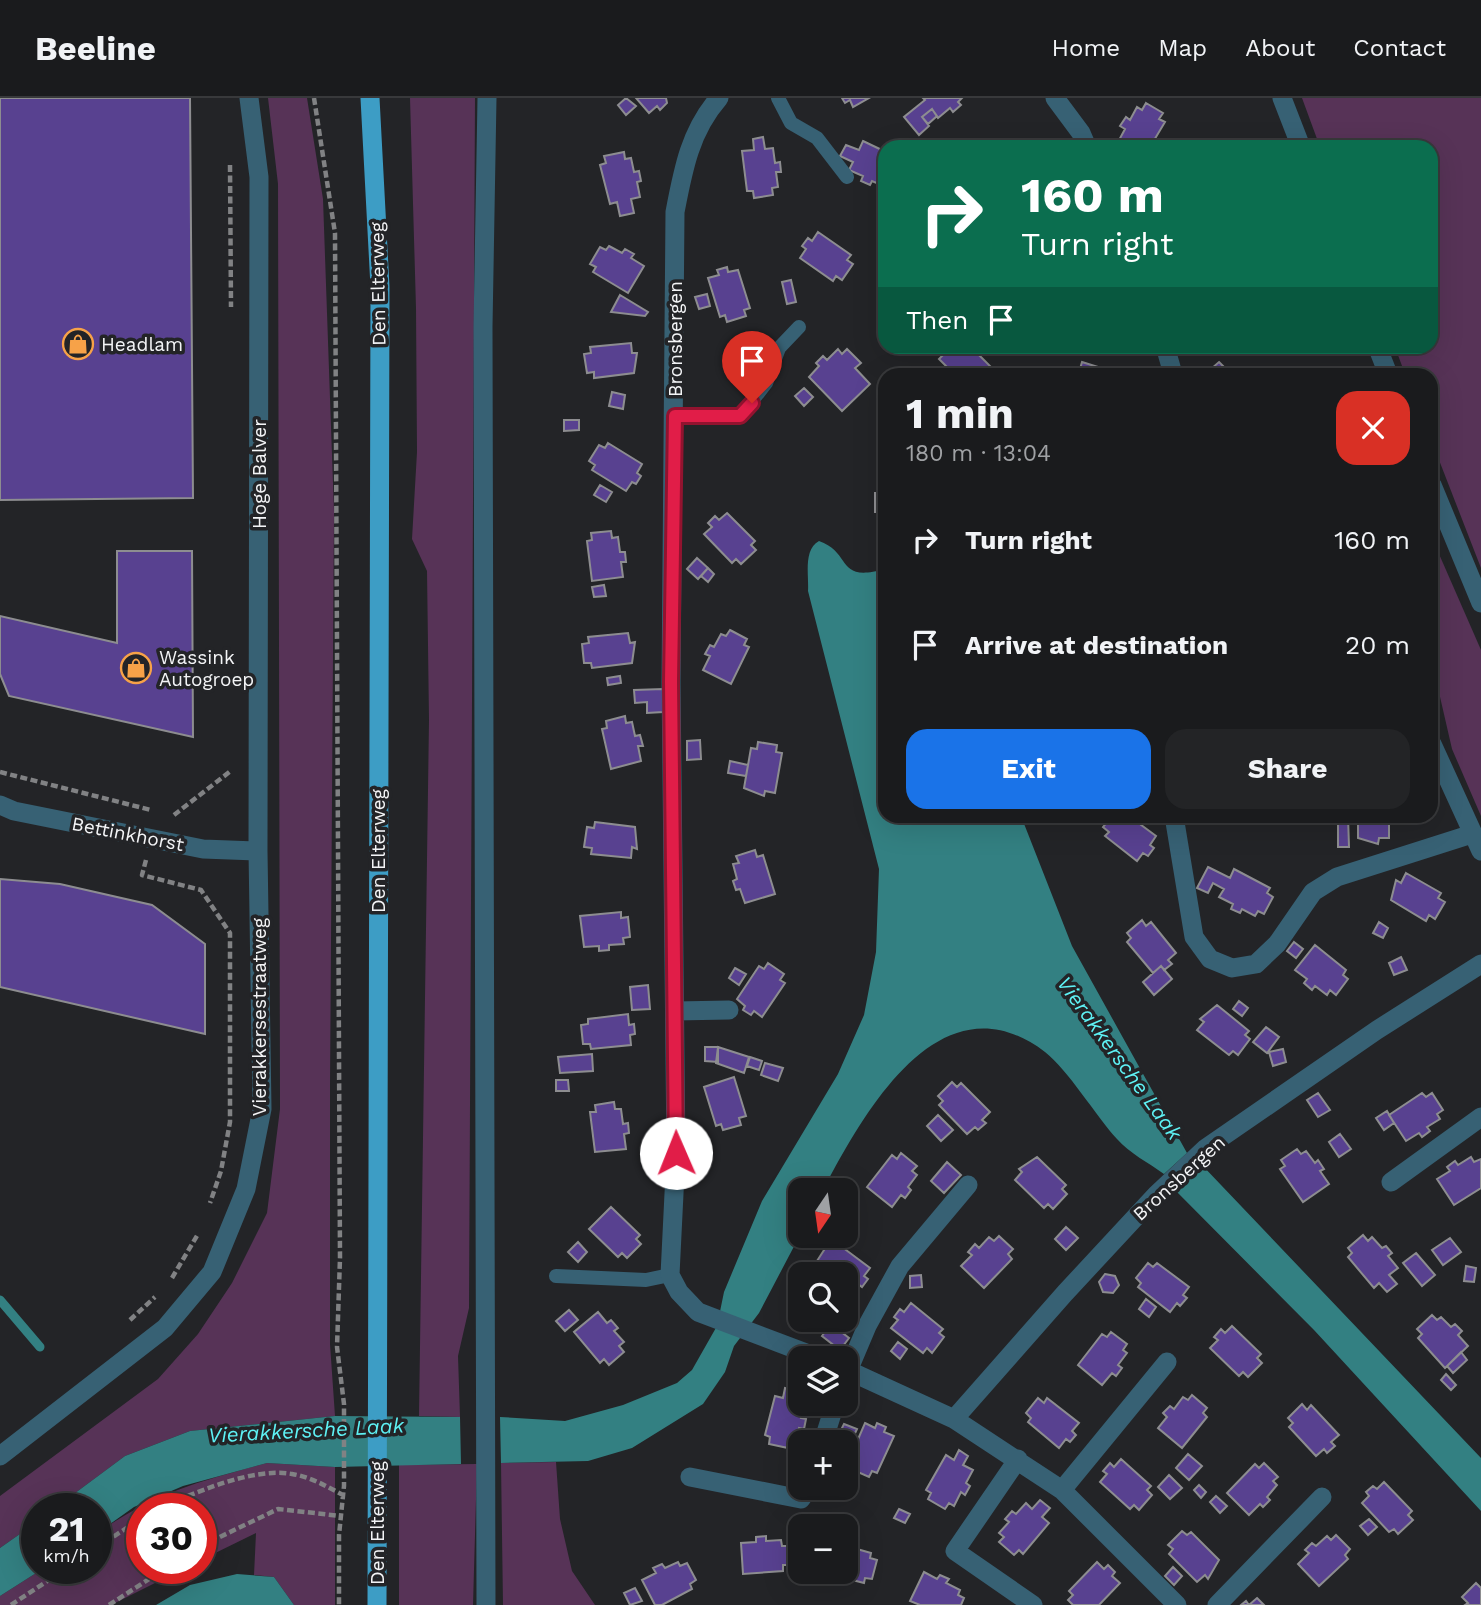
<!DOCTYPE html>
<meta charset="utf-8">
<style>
body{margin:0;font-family:"Work Sans",sans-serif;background:#232426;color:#f1f3f6;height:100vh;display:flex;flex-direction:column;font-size:26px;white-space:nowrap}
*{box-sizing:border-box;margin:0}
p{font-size:23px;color:#9fa1a4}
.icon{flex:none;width:38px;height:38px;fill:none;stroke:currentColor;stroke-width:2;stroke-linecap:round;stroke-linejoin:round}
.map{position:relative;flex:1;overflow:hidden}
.drawer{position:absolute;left:878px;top:270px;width:560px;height:455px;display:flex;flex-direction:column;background:#1a1b1d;border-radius:21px;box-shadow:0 7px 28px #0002,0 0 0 2px #38393b}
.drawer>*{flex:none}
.hud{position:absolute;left:878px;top:42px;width:560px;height:214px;border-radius:21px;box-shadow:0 7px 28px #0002,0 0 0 2px #38393b;background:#0b6e4f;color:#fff;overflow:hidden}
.needle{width:46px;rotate:193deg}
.fabs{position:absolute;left:788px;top:1080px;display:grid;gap:14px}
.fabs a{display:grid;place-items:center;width:70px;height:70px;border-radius:14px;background:#1a1b1d;box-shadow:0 7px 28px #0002,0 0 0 2px #38393b;font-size:35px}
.speed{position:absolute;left:21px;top:1395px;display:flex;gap:14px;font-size:35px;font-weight:700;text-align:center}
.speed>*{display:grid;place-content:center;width:91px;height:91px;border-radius:50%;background:#1a1b1d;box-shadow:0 7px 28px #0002,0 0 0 2px #38393b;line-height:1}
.speed small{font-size:18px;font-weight:400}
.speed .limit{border:10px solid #d22;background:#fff;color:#111}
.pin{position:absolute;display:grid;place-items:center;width:60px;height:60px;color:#fff;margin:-72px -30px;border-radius:50% 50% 50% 0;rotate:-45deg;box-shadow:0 0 7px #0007}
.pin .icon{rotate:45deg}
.me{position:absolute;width:77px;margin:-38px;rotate:359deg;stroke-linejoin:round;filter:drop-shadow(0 0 5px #0008)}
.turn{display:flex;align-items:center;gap:24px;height:147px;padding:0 28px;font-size:32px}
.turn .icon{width:91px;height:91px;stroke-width:2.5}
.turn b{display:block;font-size:49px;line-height:60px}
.then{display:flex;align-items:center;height:66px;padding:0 28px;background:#0003;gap:14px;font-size:26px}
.round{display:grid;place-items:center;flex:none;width:74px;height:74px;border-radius:21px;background:#232426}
.overview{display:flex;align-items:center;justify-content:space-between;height:119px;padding:0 28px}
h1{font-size:42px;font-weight:700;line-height:52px}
.primary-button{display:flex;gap:14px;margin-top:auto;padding:14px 28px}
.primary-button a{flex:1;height:80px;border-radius:21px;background:#1a73e8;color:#fff;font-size:28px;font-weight:700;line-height:80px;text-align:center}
.primary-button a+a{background:#232426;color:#f1f3f6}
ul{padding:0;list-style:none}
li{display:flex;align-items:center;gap:21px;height:105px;padding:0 28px}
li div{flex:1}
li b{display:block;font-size:26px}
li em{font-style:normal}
header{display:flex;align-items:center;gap:42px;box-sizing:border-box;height:98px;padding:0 35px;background:#1a1b1d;border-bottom:2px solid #38393b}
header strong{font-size:33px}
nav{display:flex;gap:38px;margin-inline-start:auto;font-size:24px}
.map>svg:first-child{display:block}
</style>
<header>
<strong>Beeline</strong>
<nav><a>Home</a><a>Map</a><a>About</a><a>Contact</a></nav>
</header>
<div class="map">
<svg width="1481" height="1507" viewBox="0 0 1481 1507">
<rect width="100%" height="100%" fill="#232427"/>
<path fill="#573357" d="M268,0H307L323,101L334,414L330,989V1246L335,1318L190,1333L125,1358L55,1410H37V1424L0,1450V1398L158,1281L198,1236L232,1185L267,1115L280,1011L278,86Z
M410,0H475L469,1210L458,1258L460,1319L419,1318L429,622L427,473L412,441L417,354L416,210Z
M1302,0H1481V470L1432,344V276H1405L1395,249L1432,248V49H1320Z
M1432,440L1481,552V718L1452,651L1432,564Z
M556,1364L560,1421L572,1473L595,1507H503L501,1365Z
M267,1365L335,1369V1507H294L274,1479L254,1477L256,1435L201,1462V1410H142V1470H185L111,1507H0V1498L44,1470H96V1436C154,1395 200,1383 267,1365Z
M477,1366L473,1507H399V1367Z"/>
<path fill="#338082" d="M819,443C853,455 835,485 885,471L886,718H1021L1072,848L1187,1055L1164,1076C1149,1065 1129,1055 1117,1041C1096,1018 1068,972 1045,954C941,875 864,1014 823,1092H800V1137L759,1215L734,1248L725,1274L703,1306L632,1350L588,1363L501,1365L500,1319L565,1323L623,1307L677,1285L692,1272L717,1228L724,1194L762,1103L838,976L864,917L876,854L879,771L808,493C809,477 803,452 819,443Z
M1201,1066L1481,1360V1413L1314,1232L1174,1091Z
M335,1318L460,1319L461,1366L335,1369L267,1365L183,1388L134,1409L96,1436V1410H55L125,1358L190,1333Z
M37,1424V1470H44L0,1498V1450Z
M237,1476L274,1479L294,1507H156L190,1487Z"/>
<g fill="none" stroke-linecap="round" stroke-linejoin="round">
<path stroke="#338082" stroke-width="9" d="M0,1202L40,1249"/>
</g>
<path fill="#584190" stroke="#8d8d90" stroke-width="2" d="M0,0H190L193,400L0,402Z
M626,0L636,8L626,17L618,7Z
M636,0H666L667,5L660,12L657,8L649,15Z
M842,0H869L853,9L850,2L845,5Z
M923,0H962L958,4L961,7L953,14L950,10L938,20L932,11L922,19L929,28L919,37L904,19L925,2Z
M1146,5L1163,15L1159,21L1165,24L1150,49H1127L1118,44L1125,31L1120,28L1126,19L1130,22L1137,9L1142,12Z
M932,11L937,18L928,26L922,19Z
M763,39L765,51L773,50L775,65L780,64L781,74H776L778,89L772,90L773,97L754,100L753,93H747L742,53L754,52L753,41Z
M1012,41L1031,43V49H1005L1011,48Z
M863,43L886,54V89L872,83L870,87L861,83L863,78L849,72L853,64L840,58L846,47L859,52Z
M624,54L625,61L631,60L634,74L639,73L641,83L637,84L640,99L631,101L634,115L620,118L617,104L610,106L600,67L606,65L604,58Z
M818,134L851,157L847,162L853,166L842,182L836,178L833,183L800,160L806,151L802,148L808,140L812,143Z
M609,148L622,155L625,151L634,156L631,160L644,168L628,195L593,174L596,169L590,166L600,149L606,152Z
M727,169L728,174L738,172L750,210L744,212L746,218L727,224L725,217L720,219L708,180L719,177L717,172Z
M791,182L796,204L787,206L782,184Z
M707,196L710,208L699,211L695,199Z
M620,197L648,214L645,218L611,214Z
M631,245L632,255H637L634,275L594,280V274L587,275L584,256L591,255L590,249Z
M952,248H977L983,254L979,257L990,268L986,273L990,276H954L939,261Z
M838,251L842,256L847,251L861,265L855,270L870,286L842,313L809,279L819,268L816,265L823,258L827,262Z
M1082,264L1101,270L1099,276H1072L1074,270L1080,271Z
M1219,264L1223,268L1230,276H1216L1211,271Z
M804,290L813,299L804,308L795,298Z
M612,294L625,297L623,311L609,308Z
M564,322H579V332L564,333Z
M608,345L642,366L637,375L641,378L636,386L632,384L626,393L592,372L595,367L589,363L599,347L605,350Z
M600,387L612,394L606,404L594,397Z
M875,395H886V414H875Z
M727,415L755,443L751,447L756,452L741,466L736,461L732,465L704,436L712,429L708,425L715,418L719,422Z
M611,433L612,440L618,439L620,454H625L626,464H621L623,479L592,483L587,443L592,442L591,435Z
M117,453H192L193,639L9,598L0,576V518L117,545Z
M697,460L708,470L698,481L687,471Z
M708,470L714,476L708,484L701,478Z
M604,487L606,498L594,499L592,489Z
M730,532L747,541L744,547L749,549L731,586L703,572L710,558L705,556L710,547L714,549L721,536L726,538Z
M628,535L630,545L635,544L632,565L592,570L591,565H584L582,546L589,545L588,539Z
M620,578L621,585L608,587L607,580Z
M663,591V614L647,615V604L635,605L634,592Z
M625,618L626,625L632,624L635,638L640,637L643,648H638L641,663L611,671L602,631L607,630L606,623Z
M700,642L701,661L687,662V643Z
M758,644L777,647L776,654L782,655L775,695L765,693L764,698L744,690L751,650L757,651Z
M730,663L748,667L746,678L728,675Z
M1112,718H1129L1156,738L1150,747L1154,750L1148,758L1143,755L1137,763L1105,738L1109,734L1103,729Z
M1338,718H1348L1349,749H1338Z
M1358,718H1389V740H1379L1378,746L1358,740Z
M595,724L635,729L637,751L632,749L631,760L591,756L592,750L584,749L587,729L594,730Z
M755,752L757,759L763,757L775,796L745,805L740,791L736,792L733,783L737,781L733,766L739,765L736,758Z
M1208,769L1230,780L1234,771L1270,790L1267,795L1273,799L1264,816L1258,813L1255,818L1242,811L1240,815L1231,811L1233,806L1219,799L1224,791L1213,785L1208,795L1197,790Z
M1406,775L1441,795L1438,800L1445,804L1435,821L1429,817L1426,823L1391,802L1396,782L1401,785Z
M0,781L60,786L152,807L205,846V936L0,889Z
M621,814V820L628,819L630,839L623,840L624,846L609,847V852L599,853V848L584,849L580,818Z
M1142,822L1146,828L1151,824L1176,855L1168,862L1172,866L1164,872L1161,868L1153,875L1127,844L1131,840L1127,835Z
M1379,824L1388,830L1383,840L1373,835Z
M1294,844L1303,851L1296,860L1287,853Z
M1315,847L1346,872L1343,877L1348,881L1336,897L1330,892L1327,897L1315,888L1312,892L1304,885L1307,881L1295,872Z
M1401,859L1407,872L1394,877L1389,865Z
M768,865L784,876L780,882L785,885L762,919L754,913L751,917L743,912L745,908L737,901L759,868L764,871Z
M1161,868L1172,881L1154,897L1143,884Z
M735,870L746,876L739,887L729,880Z
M648,887L650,911L632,912L630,889Z
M1239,903L1248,910L1242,918L1233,911Z
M1217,907L1249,933L1245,937L1250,941L1238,957L1233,953L1229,957L1197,932L1204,924L1200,921Z
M628,916L629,927L634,926L635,936L630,937L631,947L591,951L590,946H583L581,927L588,926V921Z
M1266,929L1279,939L1267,955L1253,944Z
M705,949H718V964L705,963Z
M718,949L749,959L744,975L716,965Z
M1283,951L1286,964L1273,968L1269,954Z
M592,956L593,973L560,975L558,959Z
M750,959L762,963L759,972L747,968Z
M765,965L783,970L778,983L761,977Z
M734,979L746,1018L739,1020L741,1027L723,1032L721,1026L716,1028L704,989Z
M556,982H568L569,993H556Z
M952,984L957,989L961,985L990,1014L982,1022L986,1025L978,1032L975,1029L967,1036L939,1007L943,1003L938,998Z
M1318,995L1330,1012L1318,1019L1307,1002Z
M1422,995L1426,999L1432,995L1443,1012L1437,1016L1440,1021L1427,1029L1430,1033L1422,1039L1419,1035L1406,1043L1389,1017Z
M614,1004L615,1011H621L623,1026L628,1025L629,1035L624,1036L626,1051L595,1054L590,1014H596L595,1007Z
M1387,1013L1394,1025L1384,1032L1376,1020Z
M938,1017L953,1032L941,1043L927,1028Z
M1340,1036L1351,1051L1339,1059L1329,1044Z
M1297,1051L1301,1056L1306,1053L1315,1065L1318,1062L1324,1071L1320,1073L1329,1086L1303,1104L1280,1071L1285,1068L1281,1062Z
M901,1055L917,1068L912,1073L917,1077L908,1089L911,1092L905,1100L901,1097L892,1109L867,1089L892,1057L897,1061Z
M1037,1059L1066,1087L1062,1091L1067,1096L1053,1111L1048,1106L1044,1110L1015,1082L1022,1074L1019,1071Z
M1471,1059L1474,1064L1481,1061V1090L1454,1107L1437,1081L1450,1073L1447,1069L1455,1063L1458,1067Z
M947,1064L961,1077L944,1095L931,1083Z
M611,1109L640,1137L636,1141L641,1146L627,1160L622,1155L618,1159L589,1131Z
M1066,1129L1078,1140L1066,1152L1055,1141Z
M1363,1137L1368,1143L1372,1139L1382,1150L1386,1148L1392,1155L1388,1158L1398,1170L1389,1177L1397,1186L1387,1194L1379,1185L1374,1190L1348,1159L1352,1155L1348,1150Z
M999,1138L1013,1151L1008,1156L1012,1161L984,1190L961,1168L972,1157L968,1154L975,1146L979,1150L989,1139L994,1143Z
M1450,1140L1461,1154L1443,1167L1432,1152Z
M578,1144L587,1154L578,1164L568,1154Z
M828,1146L834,1150L838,1146L870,1170L864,1178L868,1181L862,1189L858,1186L852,1195L845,1190V1176H826L819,1171L822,1167L817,1163Z
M1416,1155L1435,1177L1422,1188L1403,1165Z
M1148,1165L1153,1169L1157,1165L1189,1189L1183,1197L1187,1200L1180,1208L1177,1205L1170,1214L1138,1189L1141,1185L1136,1180Z
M1466,1168L1476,1170L1474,1184L1464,1183Z
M1105,1176L1115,1178L1119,1187L1113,1195L1103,1194L1099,1184Z
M921,1177L922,1189L910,1190V1178Z
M1146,1201L1156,1209L1149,1219L1139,1211Z
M911,1205L943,1231L939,1235L944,1239L932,1255L927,1250L923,1255L891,1230L898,1222L894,1219L900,1211L904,1214Z
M569,1212L578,1222L565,1233L556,1223Z
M598,1214L607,1225L611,1222L618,1230L614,1233L624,1244L619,1248L624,1254L609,1267L604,1261L600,1265L574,1234Z
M1432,1217L1437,1222L1441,1219L1451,1229L1455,1226L1462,1233L1458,1237L1468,1248L1445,1270L1418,1240L1422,1236L1417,1231Z
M831,1226L849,1240L840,1252L822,1238Z
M1232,1228L1261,1256L1257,1260L1262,1265L1248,1279L1243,1274L1239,1278L1210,1250L1218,1242L1214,1239L1221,1231L1225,1235Z
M1111,1234L1127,1246L1123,1252L1127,1255L1118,1267L1122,1270L1116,1278L1112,1275L1102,1287L1078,1267L1102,1236L1107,1239Z
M898,1244L907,1251L900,1261L891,1253Z
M1461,1254L1467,1262L1453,1275L1447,1268Z
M1446,1276L1456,1287L1451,1292L1441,1282Z
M785,1290L796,1293L794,1303L805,1306L801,1320L806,1321L804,1331L799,1330L795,1345L790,1343L788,1350L769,1346L770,1339L765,1337L775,1298L783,1300Z
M1192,1297L1207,1310L1203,1315L1207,1319L1182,1350L1158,1330L1167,1319L1163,1315L1170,1308L1174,1311L1183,1299L1188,1302Z
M1038,1300L1044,1305L1047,1300L1079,1325L1072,1333L1076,1337L1070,1344L1066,1341L1059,1350L1028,1324L1031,1320L1026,1315Z
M1302,1306L1307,1312L1311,1307L1339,1337L1331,1344L1335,1348L1327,1355L1324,1351L1316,1358L1289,1329L1293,1325L1288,1320Z
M865,1325L875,1330L877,1325L886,1329L884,1334L894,1338L877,1375L872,1373L869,1379L851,1371L854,1364L849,1362Z
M844,1326L857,1331L851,1344L838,1338Z
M959,1352L968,1358L963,1367L973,1372L966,1385L970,1388L965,1397L961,1394L954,1408L949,1405L945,1411L928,1401L931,1395L926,1392L946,1357L954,1362Z
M1188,1356L1202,1368L1189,1382L1176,1370Z
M1121,1361L1151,1388L1147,1392L1152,1397L1139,1412L1134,1407L1130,1411L1100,1384L1107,1376L1103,1373L1110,1365L1114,1369Z
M1264,1365L1278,1379L1273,1383L1277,1387L1267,1399L1270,1402L1263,1409L1260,1406L1249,1417L1227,1395L1255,1366L1259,1370Z
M1169,1377L1182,1390L1170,1401L1158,1389Z
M1384,1384L1412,1413L1408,1417L1413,1422L1398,1436L1394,1431L1389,1434L1362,1405L1369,1398L1366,1394L1373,1388L1377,1391Z
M1199,1387L1206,1394L1201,1400L1194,1392Z
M1216,1398L1227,1408L1220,1415L1210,1404Z
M1040,1402L1050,1410L1042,1419L1049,1425L1023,1456L1019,1452L1014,1457L999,1444L1004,1439L999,1435L1009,1424L1005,1421L1012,1413L1016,1416L1026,1405L1032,1411Z
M899,1411L910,1416L905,1425L894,1420Z
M1369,1421L1377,1429L1368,1437L1360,1428Z
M1182,1433L1187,1437L1191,1434L1219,1462L1208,1481L1205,1477L1197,1484L1169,1456L1173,1451L1168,1447Z
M1336,1437L1350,1451L1345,1457L1348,1461L1319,1488L1298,1466L1309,1455L1305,1452L1312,1445L1316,1448L1327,1438L1331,1442Z
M766,1438V1443L781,1442L782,1448H788L789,1467H783V1473L743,1476L741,1445L756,1444V1439Z
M848,1444L858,1446L857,1451L871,1455L870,1460L877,1462L872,1481L865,1480L864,1485L825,1475L845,1474Z
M678,1464L680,1468L687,1465L696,1482L690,1486L692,1491L662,1507H655L642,1482L656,1475L653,1470L662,1466L665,1470Z
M1097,1464L1104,1471L1108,1467L1115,1474L1112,1478L1120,1485L1099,1507H1073L1068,1502L1073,1497L1069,1493Z
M1173,1469L1182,1478L1174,1487L1165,1478Z
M924,1474L937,1481L940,1477L949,1481L946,1485L960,1492L958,1497L964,1500L961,1507H920L910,1503Z
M1476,1485L1481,1490V1507H1465L1468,1505L1462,1499Z
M635,1490L642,1503L630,1507L624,1495Z
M1257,1500L1264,1507H1241L1246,1503L1249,1507Z"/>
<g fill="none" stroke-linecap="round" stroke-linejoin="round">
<path stroke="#818284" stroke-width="4.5" stroke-dasharray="7 3.5" stroke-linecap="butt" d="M314,0L335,135L340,1160L337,1249L344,1306V1388L339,1437V1507
M230,67L231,209
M0,674L151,712
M174,717L232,672
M146,762L142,777L201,792L230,835V1024L221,1073L210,1105
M172,1180L198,1136
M130,1222L155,1199
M159,1410C195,1395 252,1369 292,1376C311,1379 326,1388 343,1397
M201,1448L278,1411L341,1418
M96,1450L142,1420
M11,1507L67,1470
M109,1507L166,1470"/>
<path stroke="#376174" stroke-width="14" d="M778,0L791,25L817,40L847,79
M675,318H740L766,285L779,250L799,229
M556,1178L646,1182L670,1177"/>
<path stroke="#376174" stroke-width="19" d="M719,0C690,33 683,72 675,114L671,584L676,1055L670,1177L679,1194L698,1214L819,1260
M1055,0L1081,35L1087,49
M1165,248L1173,276
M1432,646L1481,753
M0,707L14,713L203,751L258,753
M1174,718L1194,839L1210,861L1232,870L1256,866L1277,846L1313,794L1337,779L1472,736
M675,913L729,912
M1391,1084L1481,1019
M845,1271L954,1321
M845,1280L867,1228L900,1168L968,1087
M823,1344L835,1306
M0,1358L165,1230L212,1174L246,1091L262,1011L258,753L259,79L249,0
M1018,1361L955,1453L1033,1507
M690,1379L801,1401L809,1390
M1062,1392L1167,1264
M486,1507L483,229L487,0
M1177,1507L1062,1392L954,1321L1065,1195L1156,1097L1206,1050L1377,932L1481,866
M1217,1507L1322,1399"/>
<path stroke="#376174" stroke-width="19" d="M1282,0L1301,49
M1377,248L1388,276
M1432,387L1481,505"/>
<path stroke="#3d9dc5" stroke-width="19" d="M370,0L380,189L377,1507"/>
</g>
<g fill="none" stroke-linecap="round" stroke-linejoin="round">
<g stroke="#92132f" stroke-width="18">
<path id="route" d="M676,1055L671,584L675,318H740L752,305"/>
</g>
<use href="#route" stroke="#e11d48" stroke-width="12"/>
</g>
<defs>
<g id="shop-ring" transform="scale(1.575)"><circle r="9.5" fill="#232427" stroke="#f7a248" stroke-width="1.5"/><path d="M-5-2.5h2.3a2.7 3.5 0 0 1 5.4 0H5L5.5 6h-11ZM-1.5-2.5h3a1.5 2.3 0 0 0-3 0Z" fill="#f7a248"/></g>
</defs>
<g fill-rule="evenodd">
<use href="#shop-ring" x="78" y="246"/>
<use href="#shop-ring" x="136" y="570"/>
</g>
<g text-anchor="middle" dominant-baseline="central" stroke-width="7" stroke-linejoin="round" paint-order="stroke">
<g font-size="19" fill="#f3f4f6" stroke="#232427">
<text transform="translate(378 186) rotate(-91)">Den Elterweg</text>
<text transform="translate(675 241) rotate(-90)">Bronsbergen</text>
<text transform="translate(259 376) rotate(-90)">Hoge Balver</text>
<text transform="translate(128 736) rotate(11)">Bettinkhorst</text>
<text transform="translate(378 753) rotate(-90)">Den Elterweg</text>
<text transform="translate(259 919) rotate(-90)">Vierakkersestraatweg</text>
<text transform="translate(1179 1080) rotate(-42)">Bronsbergen</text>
<text transform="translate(377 1425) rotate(-90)">Den Elterweg</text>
</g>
<g font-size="19" fill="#f3f4f6" stroke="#232427" text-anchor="start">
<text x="101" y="246">Headlam</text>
<text x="159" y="559">Wassink<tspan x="159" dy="22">Autogroep</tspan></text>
</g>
<g font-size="21" font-style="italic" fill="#5ef1f4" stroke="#232427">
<text transform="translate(1120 960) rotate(54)">Vierakkersche Laak</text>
<text transform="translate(306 1332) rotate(-3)">Vierakkersche Laak</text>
</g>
</g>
</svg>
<div class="fabs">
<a><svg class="needle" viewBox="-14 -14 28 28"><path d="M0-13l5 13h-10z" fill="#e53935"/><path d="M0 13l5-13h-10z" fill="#9fa1a4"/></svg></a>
<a><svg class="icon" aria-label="search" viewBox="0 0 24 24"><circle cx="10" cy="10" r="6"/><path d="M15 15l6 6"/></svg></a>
<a><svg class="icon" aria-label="layers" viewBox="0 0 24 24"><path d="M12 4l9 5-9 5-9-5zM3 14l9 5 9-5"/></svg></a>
<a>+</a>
<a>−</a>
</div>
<div class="speed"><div>21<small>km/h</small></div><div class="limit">30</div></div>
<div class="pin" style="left:752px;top:305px;background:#d93025"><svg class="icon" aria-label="arrive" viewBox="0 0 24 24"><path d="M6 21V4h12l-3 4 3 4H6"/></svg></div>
<svg class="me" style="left:676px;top:1055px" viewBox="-20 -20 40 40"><circle r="19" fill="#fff"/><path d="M0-13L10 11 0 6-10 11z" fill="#e11d48"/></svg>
<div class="hud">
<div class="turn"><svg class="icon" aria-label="right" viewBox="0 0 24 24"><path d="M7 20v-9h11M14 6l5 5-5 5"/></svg><div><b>160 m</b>Turn right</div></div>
<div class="then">Then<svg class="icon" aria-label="arrive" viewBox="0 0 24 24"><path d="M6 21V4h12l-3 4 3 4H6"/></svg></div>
</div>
<section class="drawer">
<div class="overview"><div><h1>1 min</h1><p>180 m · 13:04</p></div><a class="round" style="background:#d93025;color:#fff"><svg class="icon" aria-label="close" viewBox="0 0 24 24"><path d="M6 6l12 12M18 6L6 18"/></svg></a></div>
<ul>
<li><svg class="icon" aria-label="right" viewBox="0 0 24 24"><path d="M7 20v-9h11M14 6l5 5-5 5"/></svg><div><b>Turn right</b></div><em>160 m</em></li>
<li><svg class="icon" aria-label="arrive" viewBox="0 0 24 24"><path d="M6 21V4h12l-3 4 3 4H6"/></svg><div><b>Arrive at destination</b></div><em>20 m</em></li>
</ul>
<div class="primary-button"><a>Exit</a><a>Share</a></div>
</section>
</div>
